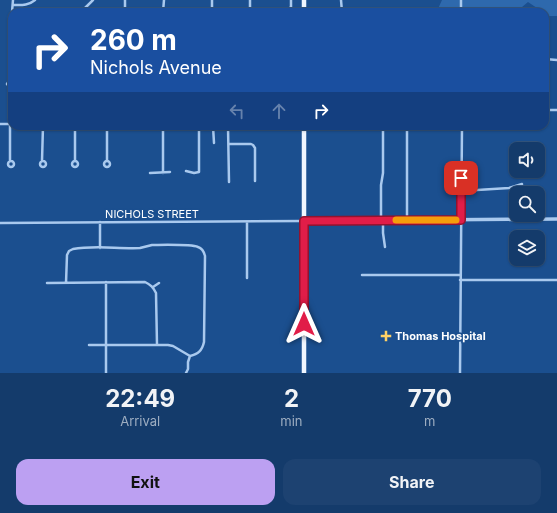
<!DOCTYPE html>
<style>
body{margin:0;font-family:Inter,sans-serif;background:#1d4271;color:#f1f3f6;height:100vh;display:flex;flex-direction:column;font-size:15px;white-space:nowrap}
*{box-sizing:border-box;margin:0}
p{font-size:13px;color:#9dadc1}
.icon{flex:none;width:22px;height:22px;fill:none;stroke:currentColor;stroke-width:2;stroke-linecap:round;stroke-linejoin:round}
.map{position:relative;height:373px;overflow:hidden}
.drawer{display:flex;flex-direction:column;background:#143b6b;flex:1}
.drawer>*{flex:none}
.guide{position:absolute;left:8px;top:8px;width:541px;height:122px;border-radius:12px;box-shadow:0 1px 3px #0004,0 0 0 1px #33557e;background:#1a4fa0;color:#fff;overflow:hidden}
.tools{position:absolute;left:509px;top:142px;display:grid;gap:8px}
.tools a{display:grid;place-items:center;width:36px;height:36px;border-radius:8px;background:#143b6b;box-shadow:0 1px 3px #0004,0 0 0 1px #33557e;font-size:20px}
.pin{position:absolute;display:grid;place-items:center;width:34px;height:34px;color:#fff;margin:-17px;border-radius:8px;box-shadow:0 2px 6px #0006}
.me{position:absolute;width:44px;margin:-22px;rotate:0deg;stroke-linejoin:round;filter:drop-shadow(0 0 3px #0008)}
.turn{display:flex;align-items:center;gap:14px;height:84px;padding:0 16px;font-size:18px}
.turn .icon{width:52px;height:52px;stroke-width:2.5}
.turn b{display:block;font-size:28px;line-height:34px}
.lanes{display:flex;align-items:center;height:38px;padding:0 16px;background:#0003;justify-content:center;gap:20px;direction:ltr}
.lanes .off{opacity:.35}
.eta{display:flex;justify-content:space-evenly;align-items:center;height:68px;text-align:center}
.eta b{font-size:24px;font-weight:700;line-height:28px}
.button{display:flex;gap:8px;margin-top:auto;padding:8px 16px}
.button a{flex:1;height:46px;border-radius:12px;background:#bca0f2;color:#111;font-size:16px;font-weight:700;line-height:46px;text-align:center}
.button a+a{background:#1d4271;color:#f1f3f6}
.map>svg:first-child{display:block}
</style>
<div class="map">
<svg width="557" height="373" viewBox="0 0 557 373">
<rect width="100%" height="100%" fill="#1b4f8f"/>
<path fill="#2e69ad" d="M442,0H557V16H548L545,13V12H543L528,2L516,12H382V8L437,11Z"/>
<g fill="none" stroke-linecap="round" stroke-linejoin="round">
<path stroke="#a9c9ee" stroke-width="2.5" d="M212,0V12
M341,0L342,12
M461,0V12
M13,5C21,5 28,6 35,0
M250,10V0
M12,12L13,0
M81,12L93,0
M125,12V0
M163,12L164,0
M249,12L250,10H288L291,7V0
M545,59L557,60
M10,87V161
M12,87L9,86L7,84L9,81H12
M545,110H557
M0,124H11
M107,126V161
M213,126L214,143
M228,126L229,182
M229,144H251L253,145L255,148V181
M104 164a3 3 0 1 1 6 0a3 3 0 1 1-6 0Z
M8 164a3 3 0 1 1 6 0a3 3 0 1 1-6 0Z
M72 164a3 3 0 1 1 6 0a3 3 0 1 1-6 0Z
M40 164a3 3 0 1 1 6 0a3 3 0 1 1-6 0Z
M42,161L43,126
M75,161V126
M186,171L194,173L199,172V126
M150,173L170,172
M163,173V126
M461,191L509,188L522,184
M381,220V185L383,173V126
M383,220V233L385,247
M407,220V126
M100,222V248
M0,223L304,221
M362,275H460
M247,278V222
M460,280H557
M47,283L145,282C151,285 153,287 156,293L157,345
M66,283L67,255L69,251L73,249C95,245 118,249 140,248C144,247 148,246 152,245C161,245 191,244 198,247C202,248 204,252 205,256L204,342C202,351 198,354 190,356L188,362V369L186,373
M153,287L159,283
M89,345H168L173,346L190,356
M106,373V282
M460,373L462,126"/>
<path stroke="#a9c9ee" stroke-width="3.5" d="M304,221L557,219"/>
<path stroke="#f0f6ff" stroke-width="4.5" d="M304,0V12
M304,373V126"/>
</g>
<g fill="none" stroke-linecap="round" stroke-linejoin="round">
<g stroke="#92132f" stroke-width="10">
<path id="route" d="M304,324V221L461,220V178"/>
</g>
<use href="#route" stroke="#e11d48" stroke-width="7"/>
<path stroke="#f59e0b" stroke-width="7" d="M396,220H456"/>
</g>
<path fill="#ffd166" stroke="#1b4f8f" stroke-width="1.5" d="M384 330h4v4h4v4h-4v4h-4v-4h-4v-4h4z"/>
<g text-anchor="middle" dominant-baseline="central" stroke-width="3.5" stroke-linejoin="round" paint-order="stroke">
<g font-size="11" fill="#fff" stroke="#1b4f8f">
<text x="152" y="214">NICHOLS STREET</text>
</g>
<g font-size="11" font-weight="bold" fill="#fff" stroke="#1b4f8f" text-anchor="start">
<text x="395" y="336">Thomas Hospital</text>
</g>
</g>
</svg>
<div class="tools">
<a><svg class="icon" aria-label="sound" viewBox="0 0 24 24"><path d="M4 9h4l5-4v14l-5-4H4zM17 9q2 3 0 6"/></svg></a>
<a><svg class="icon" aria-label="search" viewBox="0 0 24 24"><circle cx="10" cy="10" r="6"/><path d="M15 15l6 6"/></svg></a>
<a><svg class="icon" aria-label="layers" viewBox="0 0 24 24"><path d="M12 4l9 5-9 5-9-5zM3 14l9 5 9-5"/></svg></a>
</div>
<div class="pin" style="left:461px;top:178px;background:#d93025"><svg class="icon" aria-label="arrive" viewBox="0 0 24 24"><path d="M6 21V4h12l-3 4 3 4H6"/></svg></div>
<svg class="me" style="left:304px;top:324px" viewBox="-20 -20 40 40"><path d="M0-17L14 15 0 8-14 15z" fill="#e11d48" stroke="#fff" stroke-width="4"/></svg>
<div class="guide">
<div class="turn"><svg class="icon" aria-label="right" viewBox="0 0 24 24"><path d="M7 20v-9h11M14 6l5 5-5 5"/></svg><div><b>260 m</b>Nichols Avenue</div></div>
<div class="lanes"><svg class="icon off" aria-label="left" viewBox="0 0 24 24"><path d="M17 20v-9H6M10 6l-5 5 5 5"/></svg><svg class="icon off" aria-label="ahead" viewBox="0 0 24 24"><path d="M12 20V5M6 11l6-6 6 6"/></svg><svg class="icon" aria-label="right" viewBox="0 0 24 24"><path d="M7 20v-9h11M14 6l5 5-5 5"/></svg></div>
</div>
</div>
<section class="drawer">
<div class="eta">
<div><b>22:49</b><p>Arrival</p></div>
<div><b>2</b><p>min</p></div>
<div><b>770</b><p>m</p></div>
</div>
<div class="button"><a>Exit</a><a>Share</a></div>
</section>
